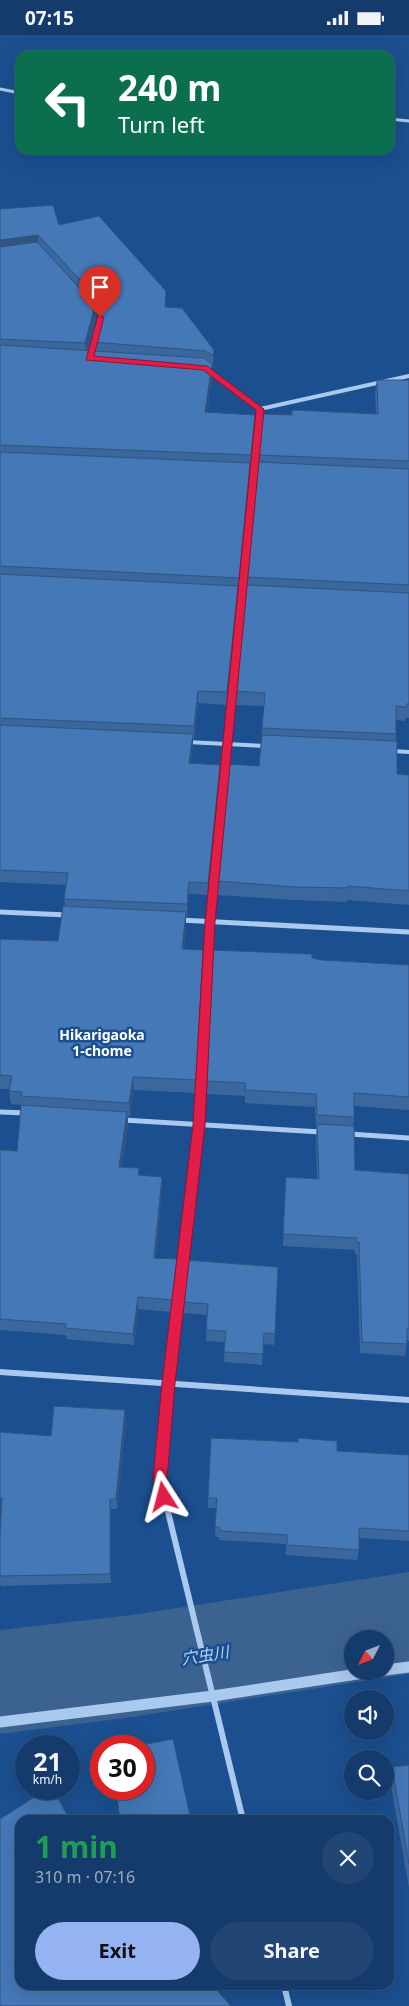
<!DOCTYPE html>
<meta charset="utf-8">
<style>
body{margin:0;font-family:"Noto Sans","Noto Sans JP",sans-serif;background:#214673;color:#f1f3f6;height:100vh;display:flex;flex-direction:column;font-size:19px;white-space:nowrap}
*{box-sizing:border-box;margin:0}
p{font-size:16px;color:#9dadc1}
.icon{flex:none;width:28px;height:28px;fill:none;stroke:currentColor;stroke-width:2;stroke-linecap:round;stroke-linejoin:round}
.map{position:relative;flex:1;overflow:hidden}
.details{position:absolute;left:15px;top:1780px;width:379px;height:175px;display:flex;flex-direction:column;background:#143b6b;border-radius:15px;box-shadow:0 5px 20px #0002,0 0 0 1px #33557e}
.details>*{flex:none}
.hud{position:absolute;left:15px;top:15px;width:380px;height:105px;border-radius:15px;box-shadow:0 5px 20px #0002,0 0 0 1px #33557e;background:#0b6e4f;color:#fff;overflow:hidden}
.needle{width:32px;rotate:228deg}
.tools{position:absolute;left:344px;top:1595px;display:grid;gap:10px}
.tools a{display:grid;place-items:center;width:50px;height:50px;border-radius:50%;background:#143b6b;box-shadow:0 5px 20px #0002,0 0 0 1px #33557e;font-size:25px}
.speed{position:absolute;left:15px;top:1700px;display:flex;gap:10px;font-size:25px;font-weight:700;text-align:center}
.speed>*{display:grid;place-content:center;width:65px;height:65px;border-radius:50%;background:#143b6b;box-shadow:0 5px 20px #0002,0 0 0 1px #33557e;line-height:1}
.speed small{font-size:12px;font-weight:400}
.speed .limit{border:8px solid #d22;background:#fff;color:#111}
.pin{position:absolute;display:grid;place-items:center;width:42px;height:42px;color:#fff;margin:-51px -21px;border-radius:50% 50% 50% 0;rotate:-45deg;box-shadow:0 0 5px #0007}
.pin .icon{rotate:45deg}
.me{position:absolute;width:55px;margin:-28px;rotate:351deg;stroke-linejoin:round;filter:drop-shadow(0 0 4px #0008)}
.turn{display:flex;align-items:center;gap:18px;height:105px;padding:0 20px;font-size:22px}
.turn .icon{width:65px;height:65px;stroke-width:2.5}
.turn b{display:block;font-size:35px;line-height:42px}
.round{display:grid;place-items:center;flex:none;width:52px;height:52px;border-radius:26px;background:#214673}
.overview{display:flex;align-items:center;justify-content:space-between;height:85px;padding:0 20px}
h1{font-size:30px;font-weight:700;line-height:38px;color:#1e9e55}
.action{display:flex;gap:10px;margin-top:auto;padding:10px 20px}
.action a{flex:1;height:58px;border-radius:30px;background:#95b2f1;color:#111;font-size:20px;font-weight:700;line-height:58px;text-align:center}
.action a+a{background:#214673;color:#f1f3f6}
.status{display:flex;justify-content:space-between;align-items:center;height:35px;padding:0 25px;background:#143b6b;direction:ltr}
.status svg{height:14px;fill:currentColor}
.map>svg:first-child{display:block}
</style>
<div class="status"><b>07:15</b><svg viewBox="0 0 49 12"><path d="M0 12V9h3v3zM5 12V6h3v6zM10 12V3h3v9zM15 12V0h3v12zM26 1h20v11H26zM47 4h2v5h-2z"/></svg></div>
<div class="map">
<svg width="409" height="1971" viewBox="0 0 409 1971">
<rect width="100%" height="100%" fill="#1b4f8f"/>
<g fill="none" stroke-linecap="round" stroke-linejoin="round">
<path fill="#3c6290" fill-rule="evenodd" d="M409,1537V1639L132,1682L0,1699V1595L132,1580ZM352,1604H385V1636H352Z"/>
<path stroke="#a9c9ee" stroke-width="3" d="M0,54L20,58
M390,84L409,86"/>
<path stroke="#a9c9ee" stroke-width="4" d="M207,334L260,374L224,742
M260,374L409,341
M187,707L266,711
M392,716L409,717"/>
<path stroke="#a9c9ee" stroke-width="5" d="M0,877L67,880
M180,885L409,897
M0,1077L27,1078
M123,1085L321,1097
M350,1099L409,1103
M177,1279L199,1089L210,887L224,741"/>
<path stroke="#a9c9ee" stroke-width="6" d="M177,1278L160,1444L243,1785
M0,1337L409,1365
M284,1950L289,1971"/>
<path stroke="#a9c9ee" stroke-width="11" d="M385,1635L409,1632
M0,1687L213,1661L377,1636"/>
</g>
<path fill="#3a679d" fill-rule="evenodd" d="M0,174L59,190L166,272L214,315L213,327V333L212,332V342L207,377L254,392L227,670L198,668L194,704H193L191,728L219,742L208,860L189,859L187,882H186V890L184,914L203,928L196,1058L134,1055L130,1081H128V1090L122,1132L139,1133V1141L162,1142V1154L156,1223L178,1236L172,1277L138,1274L134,1310L67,1304L66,1300L0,1295V1115L17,1116L23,1070L11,1069L9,1056V1054H0V904L58,906L65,871L64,864L66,850L0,847ZM96,273L100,278L93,307V316L88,315L96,283Z
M377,345H409V683H405V686L396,685V706L397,739L409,740V870L347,865V867L294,865L217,860V846L259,731L264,671L235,670V656L258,420L292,380L376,379L375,359Z
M312,923L322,925L409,930V1075L354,1071V1082L353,1091L355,1135L409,1139V1306H407L405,1321L360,1318L357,1219H355V1215L283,1211L286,1142L317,1144L316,1101L317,1093H316L315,1072L245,1068V1061L205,1059V1046Z
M186,1225L275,1299L274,1310L263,1309L262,1330L224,1327L225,1307L206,1306L207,1280L182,1278V1267Z
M126,1386L117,1474H111V1548L1,1551L0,1548V1503L1,1476L0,1475V1397L51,1401Z
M298,1403L337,1416L409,1420V1506L359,1503V1515L357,1525L286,1520V1509L219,1505V1502H215L216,1473H208V1463L298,1407Z
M409,1730V1853L389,1739L392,1732Z"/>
<path fill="#305480" d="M38,200L39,213L0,218V205Z
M95,270L96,283L86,320L85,308Z
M212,329V342L205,390V377Z
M250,428V441L238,556L239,543Z
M238,551V563L227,670V657Z
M198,656V668L194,704V691Z
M193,699V711L190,740L189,728Z
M220,730L219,742L208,860V848Z
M189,847V859L187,882V869Z
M186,877V890L182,928V914Z
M203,915V928L196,1058V1045Z
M133,1042L134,1055L130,1081L129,1068Z
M127,1077L128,1090L120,1144L119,1132Z
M162,1142V1154L155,1234L154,1223Z
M177,1224L178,1236L172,1277V1265Z
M138,1262V1274L134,1310L133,1299Z
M125,1375L126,1386L117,1474L116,1464Z
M2,1462L1,1476L0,1471V1464Z
M110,1464L111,1474V1548L110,1539Z"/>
<path fill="#4478b7" stroke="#305480" d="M53,170L59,190L99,181L166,256L165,272L182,273L214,315L213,320L205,316L93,307L102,268L38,200L0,205V174Z
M37,207L95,270L85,308L0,304V212Z
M0,310L204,323L212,329L205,377L255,380L251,420L0,410Z
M377,345H409V426L258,420L262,379L292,380V375L378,379Z
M0,417L250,428L239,543L0,531Z
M258,427L409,434V550L246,542Z
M0,539L238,551L227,657L198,656L194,691L0,683Z
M246,550L409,558V669H406L407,672L396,671V699L262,693L265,658L235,656Z
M0,690L193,699L189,728L220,730L208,848L189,847L187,869L64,864L68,838L0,835Z
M262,700L397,706V739L409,740V856L348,851V853L295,852L217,846L228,729L259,731Z
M63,871L186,877L182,914L203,915L196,1045L133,1042L129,1068L21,1061L22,1057L9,1056L12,1041L0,1040V904L58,906Z
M212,915L312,919V923L322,925L409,930V1062L354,1058V1082L317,1080L316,1059L245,1055L246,1048L205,1046Z
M21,1070L127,1077L119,1132L139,1133L138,1140L162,1142L154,1223L177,1224L172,1265L138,1262L133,1299L65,1293L66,1289L0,1284V1115L17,1116Z
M317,1089L354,1091L355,1135L409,1139V1294H407V1309L362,1307L359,1207H356L357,1203L283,1199L286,1142L319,1144Z
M186,1225L278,1232L275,1299L264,1298L263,1319L224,1317L226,1296L206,1295L208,1269L182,1267Z
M54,1371L125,1375L116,1464H110V1539L0,1541V1503L2,1462L0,1464V1397L51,1401Z
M211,1403L298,1407V1403L337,1406V1416L409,1420V1496L359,1493V1515L287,1510V1500L220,1496V1492H215L217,1463H208Z
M173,1704L191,1785H120L116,1754H144V1711H136Z
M409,1730V1829L392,1732Z
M47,1754H53L70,1785H20V1950H213L214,1952L231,1971H0V1784Z"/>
<path fill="#e11d48" stroke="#92132f" d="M98,280L104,282L94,321L207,331L264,374L215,887L205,1090L175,1348L167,1444L171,1462L169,1467L164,1469L159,1467L153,1444L162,1348L193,1090L205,887L256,375L203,335L86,325Z"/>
<g text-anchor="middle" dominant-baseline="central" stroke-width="5" stroke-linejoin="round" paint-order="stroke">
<g font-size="14" font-weight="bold" fill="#fff" stroke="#1b4f8f">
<text x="102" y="999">Hikarigaoka<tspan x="102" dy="16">1-chome</tspan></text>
</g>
<g font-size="16" font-style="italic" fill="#b5d3f5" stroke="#1b4f8f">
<text transform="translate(205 1620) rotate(-9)">穴虫川</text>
</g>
</g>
</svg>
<div class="tools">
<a><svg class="needle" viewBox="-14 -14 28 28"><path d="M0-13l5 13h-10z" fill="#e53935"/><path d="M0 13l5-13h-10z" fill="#9dadc1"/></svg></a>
<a><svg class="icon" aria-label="sound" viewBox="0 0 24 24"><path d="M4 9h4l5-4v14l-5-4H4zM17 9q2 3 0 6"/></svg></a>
<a><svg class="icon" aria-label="search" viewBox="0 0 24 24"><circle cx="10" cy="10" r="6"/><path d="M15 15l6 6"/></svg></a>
</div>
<div class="speed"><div>21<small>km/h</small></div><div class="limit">30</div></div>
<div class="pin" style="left:100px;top:282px;background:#d93025"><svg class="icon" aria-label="arrive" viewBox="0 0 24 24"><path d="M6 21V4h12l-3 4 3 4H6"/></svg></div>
<svg class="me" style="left:164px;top:1462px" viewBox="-20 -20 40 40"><path d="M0-17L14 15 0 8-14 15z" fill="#e11d48" stroke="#fff" stroke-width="4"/></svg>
<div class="hud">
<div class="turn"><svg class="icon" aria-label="left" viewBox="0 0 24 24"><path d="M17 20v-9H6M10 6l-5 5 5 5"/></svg><div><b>240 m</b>Turn left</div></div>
</div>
<section class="details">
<div class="overview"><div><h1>1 min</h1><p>310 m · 07:16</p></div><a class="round"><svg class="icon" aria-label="close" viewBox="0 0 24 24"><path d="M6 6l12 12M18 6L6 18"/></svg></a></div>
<div class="action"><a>Exit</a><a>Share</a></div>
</section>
</div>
